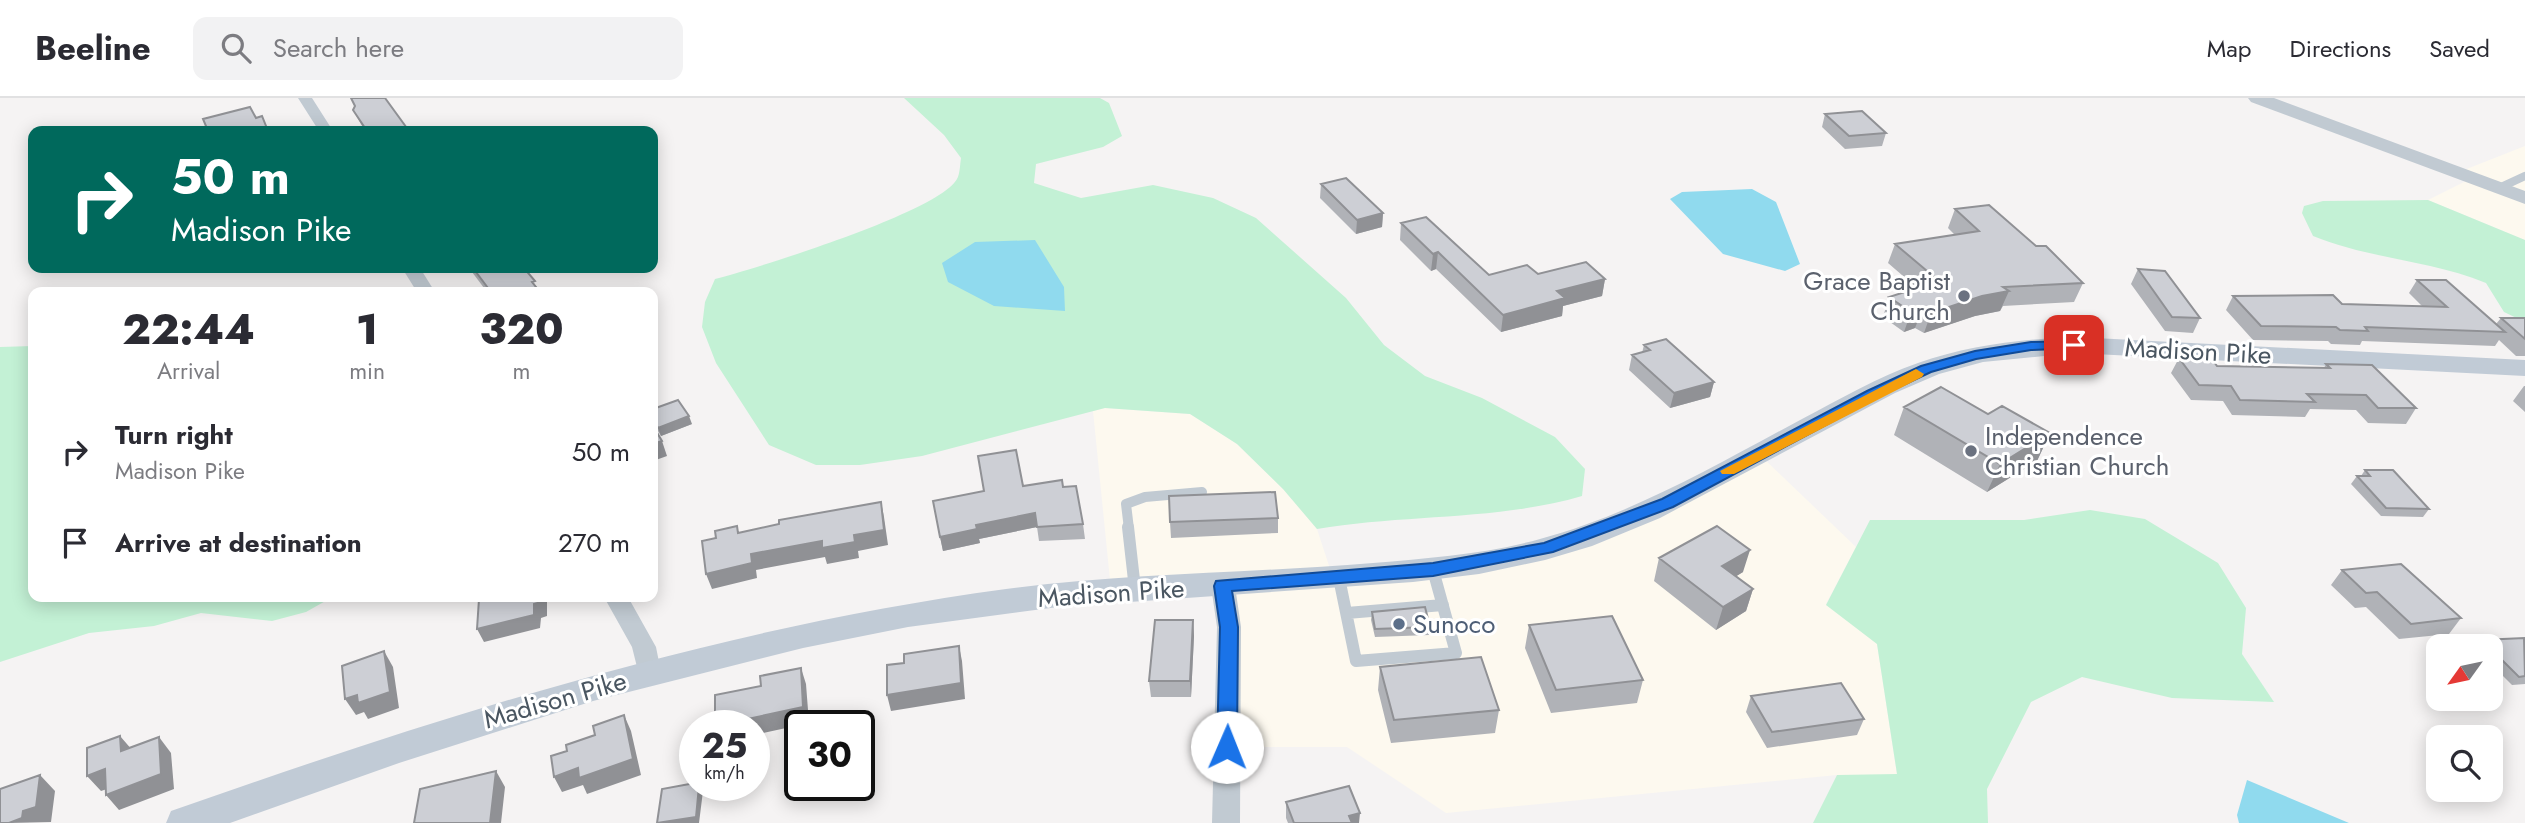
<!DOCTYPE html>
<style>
body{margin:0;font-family:Jost,sans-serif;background:#f2f2f3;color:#2b2b33;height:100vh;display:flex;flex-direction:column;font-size:26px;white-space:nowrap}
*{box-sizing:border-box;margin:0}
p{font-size:23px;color:#7c7c81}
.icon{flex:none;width:38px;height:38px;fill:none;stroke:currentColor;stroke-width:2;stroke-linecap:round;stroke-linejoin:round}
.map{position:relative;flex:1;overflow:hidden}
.drawer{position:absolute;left:28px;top:189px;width:630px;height:315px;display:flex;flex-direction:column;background:#fff;border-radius:14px;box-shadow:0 4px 18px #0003}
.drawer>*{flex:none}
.top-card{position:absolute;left:28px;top:28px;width:630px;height:147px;border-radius:14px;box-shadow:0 4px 18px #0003;background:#00695c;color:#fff;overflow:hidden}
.needle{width:46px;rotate:237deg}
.tools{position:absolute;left:2426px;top:536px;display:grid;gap:14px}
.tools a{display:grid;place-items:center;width:77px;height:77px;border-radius:14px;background:#fff;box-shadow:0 4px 18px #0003;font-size:35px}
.speed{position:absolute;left:679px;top:612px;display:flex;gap:14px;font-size:35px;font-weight:700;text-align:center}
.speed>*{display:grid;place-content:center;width:91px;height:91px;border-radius:50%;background:#fff;box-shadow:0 4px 18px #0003;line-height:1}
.speed small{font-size:18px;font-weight:400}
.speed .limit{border:4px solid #111;border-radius:10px;background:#fff;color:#111}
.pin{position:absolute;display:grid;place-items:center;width:60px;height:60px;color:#fff;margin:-30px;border-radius:14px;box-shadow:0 4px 10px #0006}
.me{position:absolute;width:77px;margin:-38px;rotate:1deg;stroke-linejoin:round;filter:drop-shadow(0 0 5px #0008)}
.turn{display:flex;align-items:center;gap:24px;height:147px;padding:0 28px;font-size:32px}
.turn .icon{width:91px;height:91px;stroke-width:2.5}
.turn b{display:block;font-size:49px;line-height:60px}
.eta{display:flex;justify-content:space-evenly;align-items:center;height:119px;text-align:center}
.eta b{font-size:42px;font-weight:800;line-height:49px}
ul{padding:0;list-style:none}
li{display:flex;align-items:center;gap:21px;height:91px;padding:0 28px}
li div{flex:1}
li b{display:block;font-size:26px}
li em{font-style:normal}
header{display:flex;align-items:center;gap:42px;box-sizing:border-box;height:98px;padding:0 35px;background:#fff;border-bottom:2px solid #e1e1e2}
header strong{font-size:33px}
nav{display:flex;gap:38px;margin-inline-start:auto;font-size:24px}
.search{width:490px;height:63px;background:#f2f2f3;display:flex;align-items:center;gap:18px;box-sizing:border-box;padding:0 24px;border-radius:14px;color:#7c7c81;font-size:26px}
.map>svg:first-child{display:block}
</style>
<header>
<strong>Beeline</strong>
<div class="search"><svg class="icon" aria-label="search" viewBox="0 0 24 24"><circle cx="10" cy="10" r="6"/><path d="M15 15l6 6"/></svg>Search here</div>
<nav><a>Map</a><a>Directions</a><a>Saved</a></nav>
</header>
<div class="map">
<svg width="2525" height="725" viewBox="0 0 2525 725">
<rect width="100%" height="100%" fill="#f5f3f3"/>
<path fill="#fdf9ef" d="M2525,48V142L2428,102L2472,80L2459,74Z
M1105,310L1190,316L1237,346L1283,391L1317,431L1333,480L1547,450L1759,356L1856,449L1826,506L1877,546L1897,677H1837L1446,715L1347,649H1227L1223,488L1111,492L1093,313Z"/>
<path fill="#c3f1d5" d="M904,0H1100L1109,5L1122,38L1103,49L1036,66L1034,85L1081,100L1153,87L1213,100L1256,120L1346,200L1384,247L1425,278L1482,300L1555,339L1585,371L1582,398C1497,423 1404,416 1317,431L1283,391L1237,346L1190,316L1105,310L922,358L860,367H816L769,347L716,265L702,229L705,204L715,181C757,170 939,114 957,81C960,76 960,66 961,60L944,37Z
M2428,102L2525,142V224L2504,214L2486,185C2430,162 2369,161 2313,138L2302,115L2304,108L2323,103Z
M33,248V499H330L329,501L306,514L272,523L201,515L154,528L89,535L0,564V249Z
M2090,412L2145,421L2218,465L2246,510L2242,556L2274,604L2172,600L2082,579L2031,604L1987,691L1988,725H1813L1837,677L1897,676L1877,546L1826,507L1870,422H2024Z"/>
<path fill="#90daee" d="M1752,91L1776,104L1800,166L1785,173L1723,156L1670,101L1682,94Z
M1035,142L1064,189L1065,213L994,208L948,184L942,165L975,144Z
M2247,682L2349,725H2239L2237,717Z"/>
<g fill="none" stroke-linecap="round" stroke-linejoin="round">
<path stroke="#c1cad2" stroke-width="8" d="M2499,90L2525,78"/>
<path stroke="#c1cad2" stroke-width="10" d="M1129,431L1126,406L1145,399L1202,394"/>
<path stroke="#c1cad2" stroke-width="12" d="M1128,429L1135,491
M1339,480L1356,563L1456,555L1433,472
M1347,515L1443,507"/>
<path fill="#c1cad2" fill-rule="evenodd" d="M298,0H312L333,33H319Z
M402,170H420L435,194H417Z
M1223,480L1231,482L1235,488L1241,529L1240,725H1212L1217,529L1211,488L1215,482Z
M604,499H628L656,549L661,574L658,581L649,583L640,581L632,549Z"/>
<path fill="#c1cad2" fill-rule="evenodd" d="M2248,0H2274L2525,93V106L2251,4Z"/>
<path fill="#c1cbd6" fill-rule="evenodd" d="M2075,239L2525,262V278L2075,255L1983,264L1939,276L1895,295L1660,420L1592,448L1545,462L1479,476L1413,484L1058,509L908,529L803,550L593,603L399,665L230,725H166L171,713C444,617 718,530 1006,491C1127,475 1251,475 1373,465C1429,460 1486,456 1540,441C1633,416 1718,366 1802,321C1840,301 1878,279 1918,265C1969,247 2022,241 2075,239Z"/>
</g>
<path fill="#b0b2b7" d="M351,0H385L409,33H365L353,12L355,9Z
M1825,16L1886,35L1882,48L1845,51L1822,29Z
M1321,86L1383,115L1382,129L1356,136L1320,100Z
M1955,111L2036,148L2083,185L2074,204L2003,208L2000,213L1975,218L1924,235L1915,230L1904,234L1883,219L1889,199L1917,190L1888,165L1895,146L1955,137L1948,130Z
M1401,125L1489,177L1538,176L1605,181L1602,198L1563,208L1562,218L1501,234L1436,171L1431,173L1400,142Z
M469,170H524L540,194H487Z
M2138,171L2200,220L2193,235L2165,233L2131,186Z
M2417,182L2496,226L2501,220H2525V258H2516L2499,242L2495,248L2362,243L2360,247L2331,246L2328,243L2253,242L2226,212L2233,198L2342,206L2422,208L2409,195Z
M1644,247L1714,284L1710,299L1670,310L1629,272L1632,257L1642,255Z
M2179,260L2217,268L2324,270L2326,266L2416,310L2406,326L2368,325L2356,312L2310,311L2305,319L2232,317L2223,303L2191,302L2171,275Z
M2524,288H2525V314L2513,303Z
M1904,309L1988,316L2050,335L2037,363L1987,394L1894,337Z
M653,311L692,326L661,338L653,325Z
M2365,372L2429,411L2423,419L2381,418L2351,386L2357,378H2361Z
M1023,388L1063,389L1083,426L1085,441L1039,443L1037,429L979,441L980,445L943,453L933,403Z
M1278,420V435L1171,440L1170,424Z
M1659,460L1743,474L1736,478L1753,491L1746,513L1716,532L1654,483Z
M2342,472L2461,520L2449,536L2399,541L2366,509L2355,510L2331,487Z
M1372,514L1430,529L1429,537L1375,539L1371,522Z
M1193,522L1194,538L1191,599H1151L1149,583Z
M1529,527L1643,582L1637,605L1551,615L1525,550Z
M2525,540V586L2512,587L2490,565V548H2477L2482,542Z
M1380,569L1499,612L1495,635L1391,645L1378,592Z
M1751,598L1864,621L1857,637L1767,650L1746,614Z
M1286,704L1359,725H1288L1286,720Z"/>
<path fill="#909195" d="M1383,115L1382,129L1356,136L1357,122Z
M1438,154L1436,171L1431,173L1433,156Z
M1605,181L1602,198L1563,208L1562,218L1501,234L1503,217L1557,193Z
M2009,193L2000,213L1975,218L1924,235L1931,215L1982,198Z
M1923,210L1915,230L1904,234L1911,214Z
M1714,284L1710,299L1670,310L1674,295Z
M689,318L692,326L661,338L658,330Z
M2050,335L2037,363L1987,394L2000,366Z
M662,343L667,358L653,363V346Z
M881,404L884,419L888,447L858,453L859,460L827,466L825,459L756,472L757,480L712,491L706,476L751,456Z
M1035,415L1037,429L979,441L980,445L943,453L940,439L976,427Z
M1750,452L1743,474L1716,491L1722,468Z
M1753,491L1746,513L1716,532L1723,509Z
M541,499H547V518L541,520L540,530L484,544L477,531L534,506Z
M1193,522L1194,538L1191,599L1190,583Z
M959,548L962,563L965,601L891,613L887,597Z
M384,553L393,569L399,610L368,621L364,614L356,617L345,601Z
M801,570L806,586L809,625L754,637V628H715Z
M624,617L631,633L641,677L587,696L583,687L562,694L554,679Z
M120,638L133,653H121Z
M159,639L171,655L174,691L119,712L106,697Z
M105,671L119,687L101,693L87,678Z
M496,673L505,689L501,725H490Z
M40,677L55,693L51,724L9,725L23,713Z
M699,688H700L703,693L699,725H657Z
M1360,715L1359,725H1349V718Z"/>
<path fill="#cdcfd5" stroke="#909195" stroke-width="2" d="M351,0H385L409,33H367L353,12L355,8Z
M250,9L256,20L262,18L268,33H208L203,21Z
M1862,13L1886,35L1849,38L1825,16Z
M1346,80L1383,115L1357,122L1321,86Z
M1989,107L2036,148H2046L2083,185L2003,189L2009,193L1982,198L1931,215L1923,210L1911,214L1889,199L1939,183L1895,146L1979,133L1955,111Z
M1426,119L1489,177L1527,167L1538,176L1586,164L1605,181L1557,193L1565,200L1503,217L1438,154L1433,156L1401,125Z
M473,170H524L535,183L532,184L540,194H491Z
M2138,171L2165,173L2200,220L2172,219Z
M2417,182H2446L2505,234L2365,229L2368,233L2340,232L2336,229L2261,228L2233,198L2333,197L2342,206L2447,209Z
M2501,220H2525V241Z
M1666,241L1714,284L1674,295L1632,257L1650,252L1644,247Z
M2179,260L2212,261L2217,268L2330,270L2326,266L2372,267L2416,310H2378L2366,297L2307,296L2315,304L2240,302L2231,288L2199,287Z
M1941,289L1988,316L2002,308L2050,335L2000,366L1904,309Z
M678,302L689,318L658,330L653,321V311Z
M653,328L662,343L653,346Z
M1016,352L1023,388L1062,382L1063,389L1076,388L1083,426L1037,429L1035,415L976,427L977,431L940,439L933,403L984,393L978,358Z
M2365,372H2393L2429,411L2386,410L2357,378H2370Z
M1275,394L1278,420L1170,424L1169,398Z
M881,404L884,432L854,437L855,444L822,450V443L751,456L752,465L706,476L702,443L716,440L715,433L737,428L738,435L779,426V422Z
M1717,428L1750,452L1722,468L1753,491L1723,509L1659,460Z
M2401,466L2461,520L2411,526L2377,494L2366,495L2342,472Z
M487,499H541V504L534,506V517L477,531L479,501Z
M1425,509L1430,529L1375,531L1372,514Z
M1612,518L1643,582L1556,592L1529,527Z
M1155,522H1193L1190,583H1149Z
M2524,540L2525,578L2519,579L2490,550V548H2488L2482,542Z
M959,548L961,585L887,597V567L904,565V556Z
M384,553L390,594L358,605L357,597L345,601L342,568Z
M1481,559L1499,612L1394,622L1380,569Z
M801,570L803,609L715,628V597L761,588L760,578Z
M1841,585L1864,621L1772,634L1751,598Z
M624,617L633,661L579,680L578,670L554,679L551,658L567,653L566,647L595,637L593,628Z
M120,638L121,653L159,639L161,676L106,697L105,671L87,678V650Z
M496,673L490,725H414L420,691Z
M40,677L36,709L23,713L22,720L9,725H0V691Z
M695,685V688H699L696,719L657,725L662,691Z
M1349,688L1360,715L1349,718L1352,725H1294L1286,704Z"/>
<path fill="#1a73e8" stroke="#114b97" stroke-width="2" d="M2074,243L2082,247L2080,250L2031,252L1976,261L1931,274L1878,299L1673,409L1553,454L1433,478L1232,493L1238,529L1237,649L1234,655H1220L1217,649L1220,529L1214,488L1216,483L1433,465L1544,445L1662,401L1867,293L1921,268L1975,253L2031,244Z"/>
<path fill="#f59e0b" d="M1916,271L1924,276L1922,279L1734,376H1722L1720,373Z"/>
<g fill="#6b7280" stroke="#fff" stroke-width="2.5">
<circle cx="1964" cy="198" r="7"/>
<circle cx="1971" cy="353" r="7"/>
</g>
<circle fill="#5c6f8a" stroke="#fff" stroke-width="2.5" cx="1399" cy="526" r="7"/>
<g text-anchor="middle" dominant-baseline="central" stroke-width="6" stroke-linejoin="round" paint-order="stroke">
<g font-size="26" fill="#5b616d" stroke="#fff" text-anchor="end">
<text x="1950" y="183">Grace Baptist<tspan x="1950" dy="30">Church</tspan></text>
<text x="1985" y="338" text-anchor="start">Independence<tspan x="1985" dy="30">Christian Church</tspan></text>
</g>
<g font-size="26" fill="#4a5661" stroke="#fff">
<text transform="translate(2198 253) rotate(3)">Madison Pike</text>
<text transform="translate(1111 495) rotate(-4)">Madison Pike</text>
<text transform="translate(555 602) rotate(-16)">Madison Pike</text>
</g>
<g font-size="26" fill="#4e5e75" stroke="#fff" text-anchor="start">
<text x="1413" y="526">Sunoco</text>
</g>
</g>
</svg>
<div class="tools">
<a><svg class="needle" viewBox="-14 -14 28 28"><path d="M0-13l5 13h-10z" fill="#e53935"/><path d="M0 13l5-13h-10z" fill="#7c7c81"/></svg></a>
<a><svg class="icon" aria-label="search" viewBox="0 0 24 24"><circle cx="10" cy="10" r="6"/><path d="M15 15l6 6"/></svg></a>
</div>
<div class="speed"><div>25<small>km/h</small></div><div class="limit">30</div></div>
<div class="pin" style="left:2074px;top:247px;background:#d93025"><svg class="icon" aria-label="arrive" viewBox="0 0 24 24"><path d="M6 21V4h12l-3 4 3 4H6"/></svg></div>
<svg class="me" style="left:1227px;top:649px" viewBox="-20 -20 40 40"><circle r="19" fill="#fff"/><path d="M0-13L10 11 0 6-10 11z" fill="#1a73e8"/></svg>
<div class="top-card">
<div class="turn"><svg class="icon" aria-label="right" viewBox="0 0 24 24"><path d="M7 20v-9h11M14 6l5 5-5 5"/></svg><div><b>50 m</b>Madison Pike</div></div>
</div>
<section class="drawer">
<div class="eta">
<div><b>22:44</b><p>Arrival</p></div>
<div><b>1</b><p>min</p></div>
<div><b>320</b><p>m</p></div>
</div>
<ul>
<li><svg class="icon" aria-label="right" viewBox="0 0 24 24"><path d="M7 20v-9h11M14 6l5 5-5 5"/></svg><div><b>Turn right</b><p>Madison Pike</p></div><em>50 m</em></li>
<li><svg class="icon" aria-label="arrive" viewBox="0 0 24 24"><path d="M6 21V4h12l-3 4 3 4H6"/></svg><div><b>Arrive at destination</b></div><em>270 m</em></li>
</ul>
</section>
</div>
